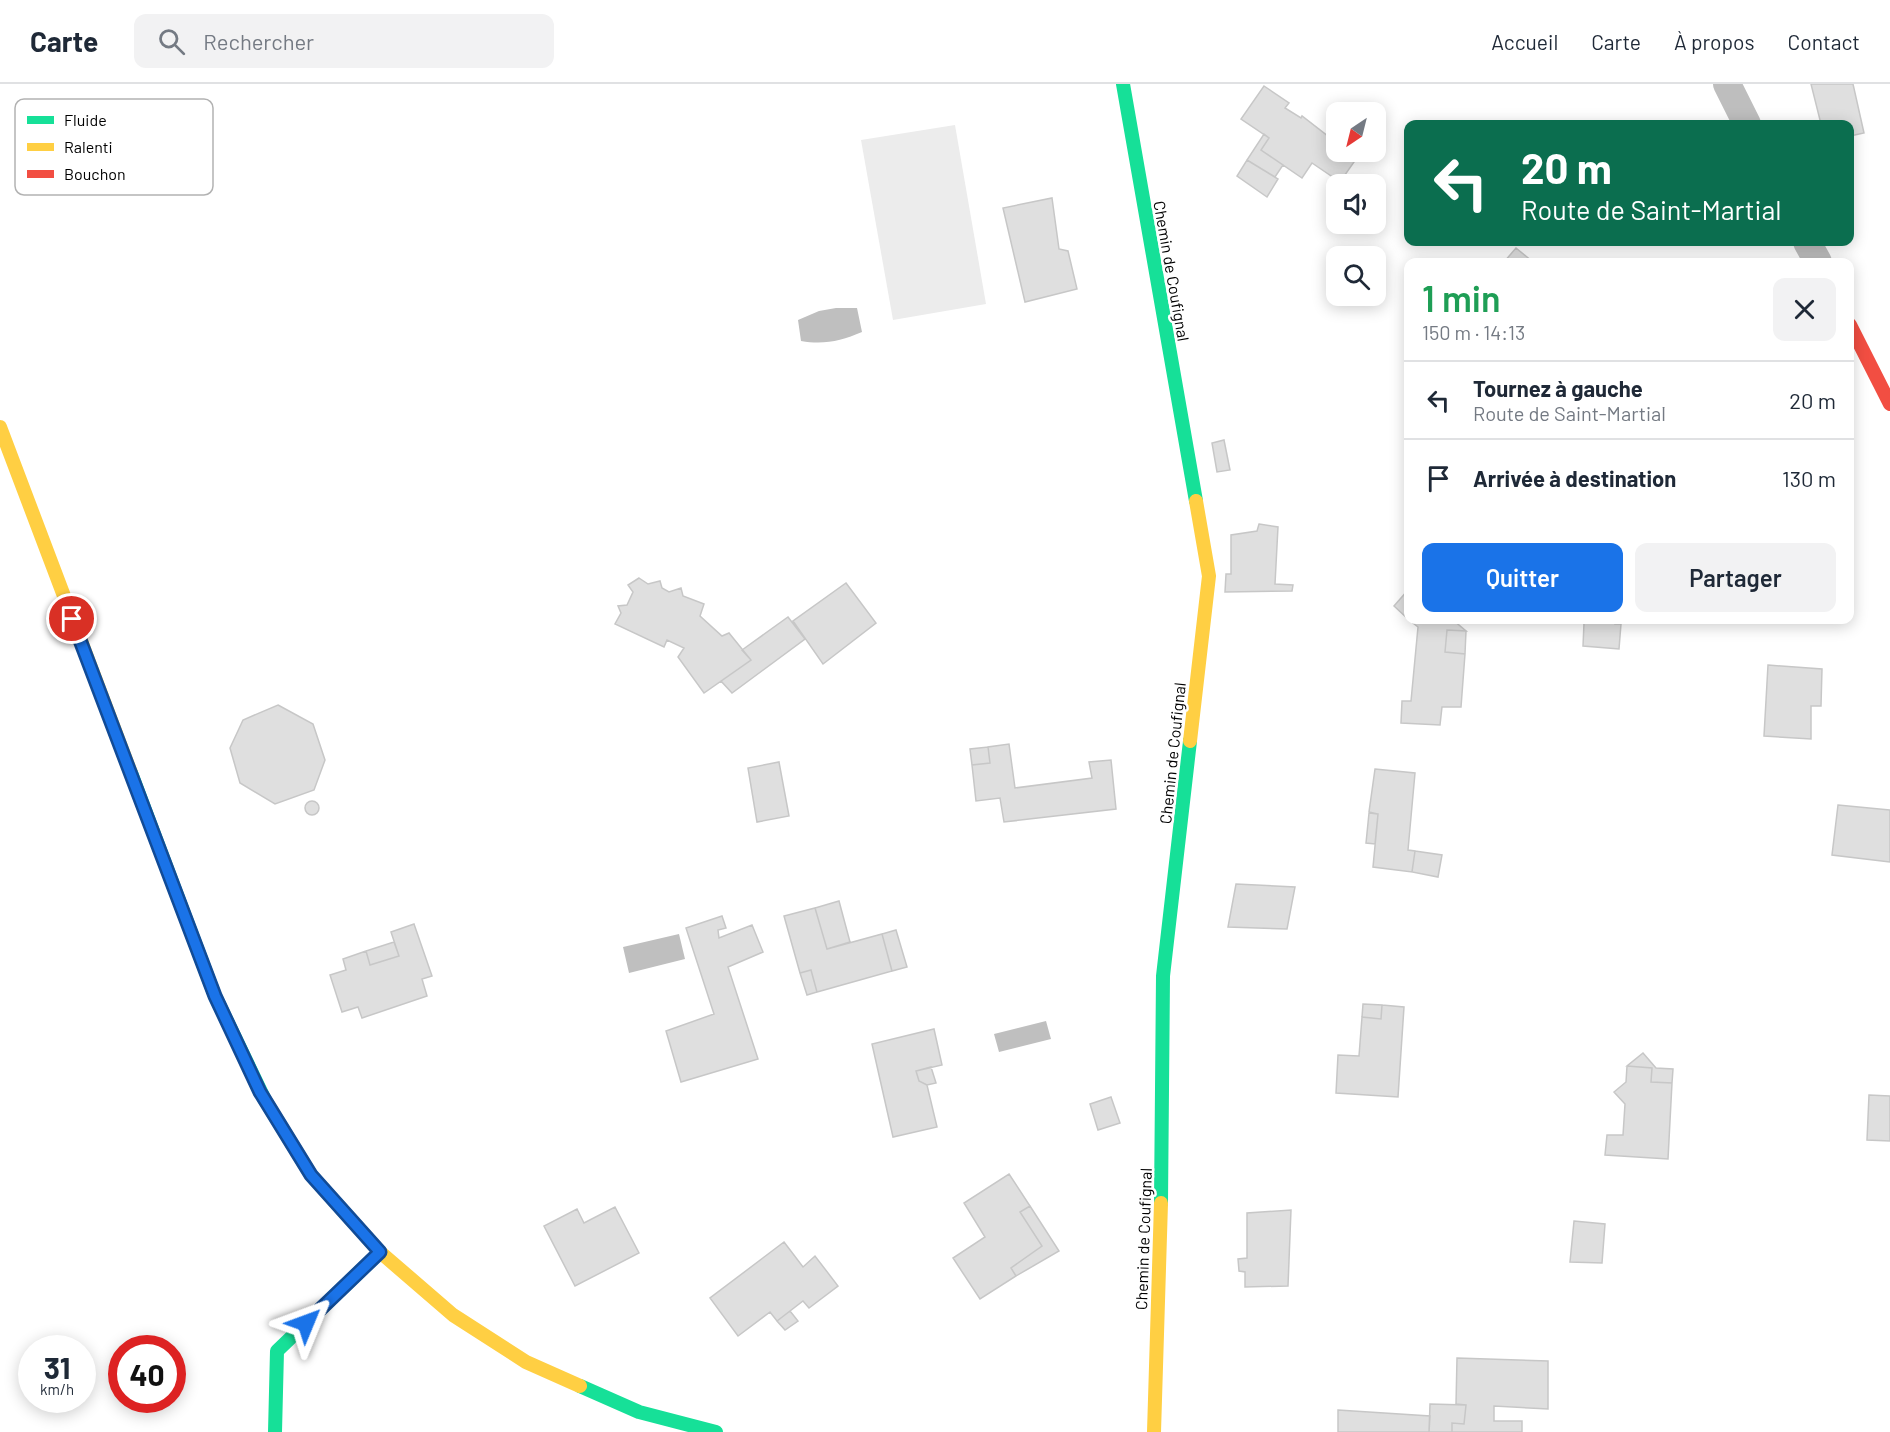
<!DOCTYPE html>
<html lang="fr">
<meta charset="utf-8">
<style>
body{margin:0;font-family:Barlow,sans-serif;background:#f2f2f3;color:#1f2937;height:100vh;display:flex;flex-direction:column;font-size:22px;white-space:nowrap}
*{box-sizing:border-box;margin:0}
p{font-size:20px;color:#747a83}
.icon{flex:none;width:33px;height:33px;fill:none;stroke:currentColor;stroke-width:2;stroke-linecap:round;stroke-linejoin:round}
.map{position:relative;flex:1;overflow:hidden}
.panel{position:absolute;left:1404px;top:174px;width:450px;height:366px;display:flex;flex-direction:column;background:#fff;border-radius:12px;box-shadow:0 3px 15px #0003}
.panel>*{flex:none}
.top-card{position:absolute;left:1404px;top:36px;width:450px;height:126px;border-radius:12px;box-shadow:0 3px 15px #0003;background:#0b6e4f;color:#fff;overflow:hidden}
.needle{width:39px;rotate:215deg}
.controls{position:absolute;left:1326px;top:18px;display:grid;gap:12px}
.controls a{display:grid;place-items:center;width:60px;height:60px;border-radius:12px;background:#fff;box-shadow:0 3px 15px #0003;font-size:30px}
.speed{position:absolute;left:18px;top:1251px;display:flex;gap:12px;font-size:30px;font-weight:700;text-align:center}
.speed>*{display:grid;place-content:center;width:78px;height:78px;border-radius:50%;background:#fff;box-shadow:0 3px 15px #0003;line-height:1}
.speed small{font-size:15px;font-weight:400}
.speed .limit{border:9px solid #d22;background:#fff;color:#111}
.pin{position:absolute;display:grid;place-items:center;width:51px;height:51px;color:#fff;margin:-26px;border:3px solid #fff;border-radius:50%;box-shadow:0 2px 6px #0007}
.me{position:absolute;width:66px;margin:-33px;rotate:46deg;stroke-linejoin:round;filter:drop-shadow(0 0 4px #0008)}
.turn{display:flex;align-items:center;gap:21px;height:126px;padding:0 18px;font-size:27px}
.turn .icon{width:78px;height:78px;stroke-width:2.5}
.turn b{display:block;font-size:42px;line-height:51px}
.round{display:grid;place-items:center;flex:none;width:63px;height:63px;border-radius:12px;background:#f2f2f3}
.headline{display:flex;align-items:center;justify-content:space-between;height:102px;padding:0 18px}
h1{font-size:36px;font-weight:600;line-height:45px;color:#1e9e55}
.action{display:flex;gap:12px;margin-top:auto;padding:12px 18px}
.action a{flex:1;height:69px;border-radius:12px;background:#1a73e8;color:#fff;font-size:24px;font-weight:600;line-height:69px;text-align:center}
.action a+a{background:#f2f2f3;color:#1f2937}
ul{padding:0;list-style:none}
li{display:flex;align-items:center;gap:18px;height:78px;padding:0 18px;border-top:2px solid #e0e1e3}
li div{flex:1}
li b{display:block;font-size:22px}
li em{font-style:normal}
header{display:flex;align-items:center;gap:36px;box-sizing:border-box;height:84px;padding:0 30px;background:#fff;border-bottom:2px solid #e0e1e3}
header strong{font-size:28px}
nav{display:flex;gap:33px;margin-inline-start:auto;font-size:21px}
.search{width:420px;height:54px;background:#f2f2f3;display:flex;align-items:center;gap:15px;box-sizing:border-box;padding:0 21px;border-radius:12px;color:#747a83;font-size:22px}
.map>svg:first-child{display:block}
</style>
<header>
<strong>Carte</strong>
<div class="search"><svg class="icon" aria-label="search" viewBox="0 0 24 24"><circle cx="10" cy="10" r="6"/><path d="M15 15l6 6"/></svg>Rechercher</div>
<nav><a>Accueil</a><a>Carte</a><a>À propos</a><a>Contact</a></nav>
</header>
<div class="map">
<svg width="1890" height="1348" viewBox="0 0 1890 1348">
<rect width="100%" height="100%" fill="#fff"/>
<path fill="#ececec" d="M955,41L986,220L893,236L861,56Z"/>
<path fill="#bfbfbf" d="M836,224H857L862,248C841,257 824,261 801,257L798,236L819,227Z
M679,850L685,875L629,889L623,863Z
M1046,937L1051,955L999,968L994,950Z"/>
<path fill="#dfdfdf" stroke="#c7c7c7" stroke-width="1.5" d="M1811,0H1853L1864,49L1850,52V40H1821Z
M1264,2L1289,19L1285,24L1301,34L1302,32L1328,52L1333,43L1336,45V68H1361L1340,98L1312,79L1302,94L1261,66L1269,54L1241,35Z
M1264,50L1269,54L1261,66L1283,81L1275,93L1247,76Z
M1247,76L1278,95L1267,113L1237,92Z
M1052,114L1059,165L1068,167L1077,205L1025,218L1003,124Z
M1516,164L1533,178H1504Z
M1224,356L1230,386L1217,388L1212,359Z
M1259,440L1278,443L1275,500L1293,501L1292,507L1225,508L1226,490H1231V451L1257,447Z
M639,494L648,500L660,497L662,504L669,508L681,504L683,512L704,520L700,532L722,552L729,549L751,576L704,609L678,573L684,564L667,556L664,563L615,540L621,529L618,522L627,521L633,508L628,501Z
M846,499L876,539L823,580L793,537Z
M1408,506V535L1394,522Z
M788,533L805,555L732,609L721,597L751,576L742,566Z
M1409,536H1453L1466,547L1447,546L1445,568L1465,570L1461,623H1442L1440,641L1401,639L1402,617H1411L1418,543Z
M1541,536H1615V540H1621L1619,565L1583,562L1584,539Z
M1447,546L1466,547L1465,570L1445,568Z
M1768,581L1822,585L1821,622H1811V655L1764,652Z
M278,621L313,640L325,676L314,706L275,720L240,699L230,664L243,636Z
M1009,660L1015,704L1092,694L1089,678L1111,676L1116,725L1004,738L1000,714L976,717L972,681L990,679L988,663Z
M988,663L990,679L972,681L970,665Z
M779,678L789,732L757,738L748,684Z
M1375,685L1415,689L1408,766L1415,767L1412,788L1373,783L1378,730L1369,728Z
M305 724a7 7 0 1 1 14 0a7 7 0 1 1-14 0Z
M1838,721L1890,726V778L1832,771Z
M1369,729L1378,730L1375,760L1366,759Z
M1415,767L1442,771L1438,793L1412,788Z
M1236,800L1295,803L1287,845L1228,843Z
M839,817L850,858L827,865L815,824Z
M815,824L827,865L882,850L892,887L817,908L811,886L800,889L784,832Z
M722,832L726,844L718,846L719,854L752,841L763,868L728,883L758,975L681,998L666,947L714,930L686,844Z
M414,840L432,892L422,895L427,912L362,934L358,923L342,928L330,891L346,886L343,875L366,867L370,881L399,872L391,848Z
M896,846L907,883L892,887L882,850Z
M394,858L399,872L370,881L366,867Z
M811,886L817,908L807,911L800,889Z
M1363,920L1382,921L1381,935L1362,933Z
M1382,921L1404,923L1398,1013L1336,1009L1338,971L1359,972L1362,933L1381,935Z
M934,945L942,981L916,987L919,997L927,1001L937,1043L893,1053L872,960Z
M1643,969L1656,984L1673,985L1672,999L1651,998L1652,984L1627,982Z
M1627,982L1652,984L1651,998L1672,999L1668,1075L1605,1071L1607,1051H1623L1625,1020L1614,1008L1626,998Z
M931,983L936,999L927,1001L919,997L916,987Z
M1869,1011L1890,1012V1057L1867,1056Z
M1111,1013L1120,1039L1098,1046L1090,1020Z
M1009,1090L1030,1122L1020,1128L1042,1162L1011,1184L1016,1192L980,1215L953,1174L985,1153L964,1119Z
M1030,1122L1059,1167L1016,1192L1011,1184L1042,1162L1020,1128Z
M615,1123L639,1169L575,1202L544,1142L577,1125L584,1139Z
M1291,1126L1288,1202L1245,1203V1188L1239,1187L1238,1175L1247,1174V1129Z
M1574,1137L1605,1140L1602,1179L1570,1178Z
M784,1158L803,1183L815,1172L838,1202L809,1224L803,1217L777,1237L770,1228L738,1252L710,1214Z
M790,1227L798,1237L785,1246L777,1237Z
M1457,1274L1548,1277V1325L1494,1322V1337H1522V1348H1452V1339L1464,1340L1466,1321L1456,1320Z
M1430,1320L1466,1321L1464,1340L1452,1339V1348H1429Z
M1338,1326L1430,1332L1429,1348H1338Z"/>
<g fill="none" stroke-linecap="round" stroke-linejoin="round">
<path stroke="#bebebe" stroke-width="28" d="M1727,0L1747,40
M1807,158L1818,178"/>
<path stroke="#16e098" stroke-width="14" d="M1123,0L1196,417
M131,689L215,912L265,1016
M1161,1119L1163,892L1190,657
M580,1302L639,1328L716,1348
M275,1348L277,1267L380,1168"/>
<path stroke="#ffcf43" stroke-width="14" d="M0,343L131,689
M1190,657L1209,492L1196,417
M265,1016L311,1091L380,1168L453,1231L526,1278L580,1302
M1154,1348L1161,1119"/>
<path stroke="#f24e42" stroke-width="14" d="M1850,241L1890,320"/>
</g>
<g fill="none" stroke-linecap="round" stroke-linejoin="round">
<g stroke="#114b97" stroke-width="15">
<path id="route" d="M72,535L215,912L260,1008L311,1091L380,1168L306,1239"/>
</g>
<use href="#route" stroke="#1a73e8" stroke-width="10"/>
</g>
<g text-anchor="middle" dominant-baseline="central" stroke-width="5" stroke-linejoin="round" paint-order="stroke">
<g font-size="16" fill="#000" stroke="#fff">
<text transform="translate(1172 187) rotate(80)">Chemin de Coufignal</text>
<text transform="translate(1172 669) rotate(-84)">Chemin de Coufignal</text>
<text transform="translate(1143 1155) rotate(-88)">Chemin de Coufignal</text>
</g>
</g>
<rect x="15" y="15" width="198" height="96" rx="9" fill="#fff" stroke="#b2b2b2" stroke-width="1.5"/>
<rect x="27" y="32" width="27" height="8" fill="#16e098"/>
<rect x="27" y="59" width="27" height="8" fill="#ffcf43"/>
<rect x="27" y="86" width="27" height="8" fill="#f24e42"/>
<g font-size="16" fill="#000">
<text x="64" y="42">Fluide</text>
<text x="64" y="69">Ralenti</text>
<text x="64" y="96">Bouchon</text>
</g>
</svg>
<div class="controls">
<a><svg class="needle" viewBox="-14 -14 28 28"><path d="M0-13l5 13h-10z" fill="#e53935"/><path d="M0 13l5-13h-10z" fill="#747a83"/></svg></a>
<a><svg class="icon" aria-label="sound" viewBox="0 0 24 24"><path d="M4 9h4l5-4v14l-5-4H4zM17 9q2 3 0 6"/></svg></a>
<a><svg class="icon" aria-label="search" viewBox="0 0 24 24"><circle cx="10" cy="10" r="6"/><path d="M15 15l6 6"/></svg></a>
</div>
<div class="speed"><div>31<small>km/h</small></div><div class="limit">40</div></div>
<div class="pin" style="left:72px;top:535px;background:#d93025"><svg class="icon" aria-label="arrive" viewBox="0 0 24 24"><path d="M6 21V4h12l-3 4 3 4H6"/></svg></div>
<svg class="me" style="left:306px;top:1239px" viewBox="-20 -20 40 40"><path d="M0-17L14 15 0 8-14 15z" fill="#1a73e8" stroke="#fff" stroke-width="4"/></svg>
<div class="top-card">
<div class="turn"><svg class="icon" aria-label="left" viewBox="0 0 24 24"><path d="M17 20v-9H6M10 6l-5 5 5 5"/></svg><div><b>20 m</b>Route de Saint-Martial</div></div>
</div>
<section class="panel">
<div class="headline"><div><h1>1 min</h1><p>150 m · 14:13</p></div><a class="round"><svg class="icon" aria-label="close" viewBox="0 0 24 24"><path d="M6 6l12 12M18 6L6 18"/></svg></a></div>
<ul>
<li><svg class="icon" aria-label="left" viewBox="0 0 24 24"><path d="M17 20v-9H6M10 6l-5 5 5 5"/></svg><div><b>Tournez à gauche</b><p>Route de Saint-Martial</p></div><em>20 m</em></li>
<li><svg class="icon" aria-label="arrive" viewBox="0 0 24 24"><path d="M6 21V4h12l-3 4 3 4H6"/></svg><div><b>Arrivée à destination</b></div><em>130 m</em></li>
</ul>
<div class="action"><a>Quitter</a><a>Partager</a></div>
</section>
</div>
